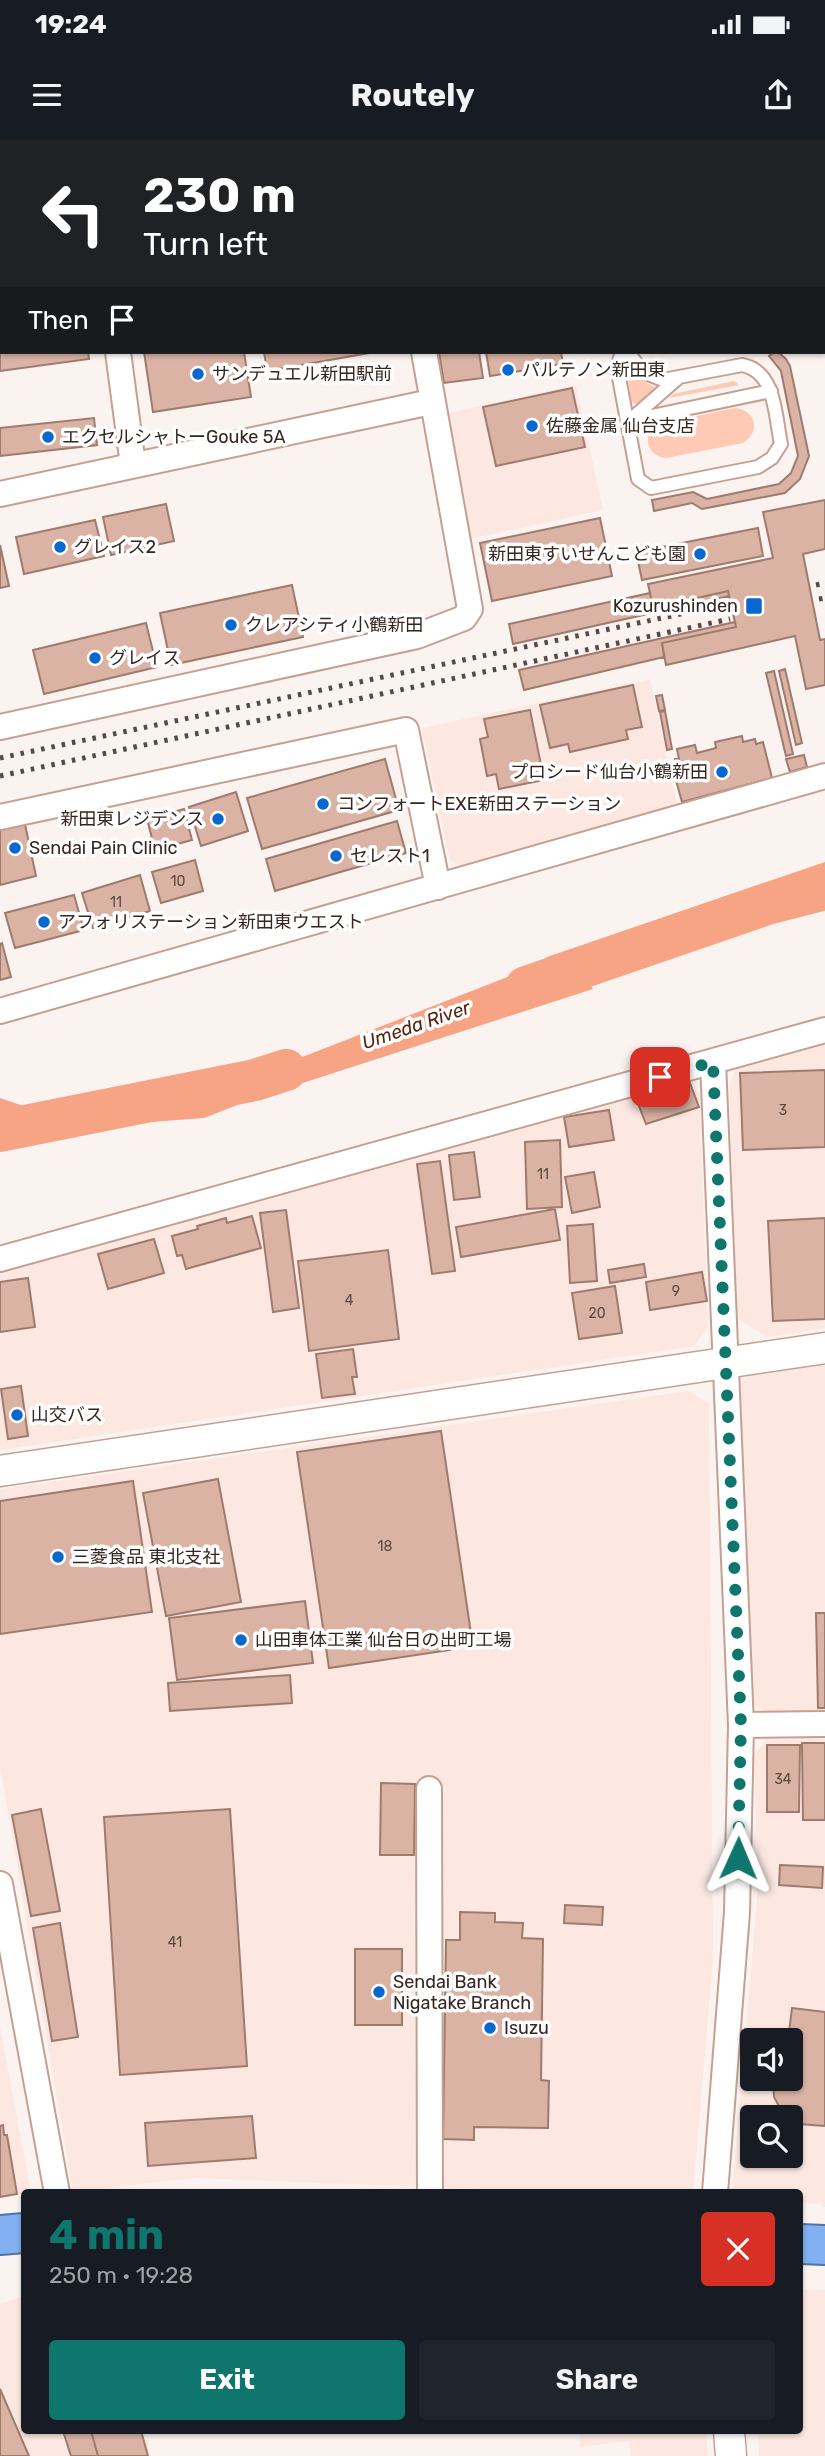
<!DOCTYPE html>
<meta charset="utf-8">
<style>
body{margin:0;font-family:Rubik,"Noto Sans JP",sans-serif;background:#20242c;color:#f1f3f6;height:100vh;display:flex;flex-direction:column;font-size:26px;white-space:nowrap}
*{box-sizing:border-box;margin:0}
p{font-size:23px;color:#9ea1a6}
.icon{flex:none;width:38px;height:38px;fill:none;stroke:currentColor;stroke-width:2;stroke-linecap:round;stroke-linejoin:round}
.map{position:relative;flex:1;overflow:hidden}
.details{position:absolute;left:21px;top:2049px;width:782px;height:245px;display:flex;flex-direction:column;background:#171b24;border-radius:7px;box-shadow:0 2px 5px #0004}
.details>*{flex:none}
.guide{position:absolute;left:0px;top:0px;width:826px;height:214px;box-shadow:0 2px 5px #0004;background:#202124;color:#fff;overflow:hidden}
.tools{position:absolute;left:740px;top:1888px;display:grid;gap:14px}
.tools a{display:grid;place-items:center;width:63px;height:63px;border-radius:7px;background:#171b24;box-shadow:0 2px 5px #0004;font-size:35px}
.pin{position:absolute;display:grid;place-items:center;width:60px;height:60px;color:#fff;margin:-30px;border-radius:14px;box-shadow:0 4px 10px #0006}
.me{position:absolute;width:77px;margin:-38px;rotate:1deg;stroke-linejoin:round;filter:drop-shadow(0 0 5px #0008)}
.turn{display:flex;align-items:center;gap:24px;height:147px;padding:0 28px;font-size:32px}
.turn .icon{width:91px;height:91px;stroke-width:2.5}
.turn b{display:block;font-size:49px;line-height:60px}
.then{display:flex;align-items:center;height:66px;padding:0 28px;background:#0003;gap:14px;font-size:26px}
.round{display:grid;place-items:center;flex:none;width:74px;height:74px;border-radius:7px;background:#20242c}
.overview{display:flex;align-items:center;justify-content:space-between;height:119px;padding:0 28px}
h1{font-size:42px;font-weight:700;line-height:52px;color:#0f766e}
.primary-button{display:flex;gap:14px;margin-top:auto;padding:14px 28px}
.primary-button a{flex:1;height:80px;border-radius:7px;background:#0f766e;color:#fff;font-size:28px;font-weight:700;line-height:80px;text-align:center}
.primary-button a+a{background:#20242c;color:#f1f3f6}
.status{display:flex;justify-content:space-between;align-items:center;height:49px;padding:0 35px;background:#171b24;direction:ltr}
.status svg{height:19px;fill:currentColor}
header{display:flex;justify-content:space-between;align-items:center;height:91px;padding:0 28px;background:#171b24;font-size:32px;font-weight:700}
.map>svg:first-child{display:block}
</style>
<div class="status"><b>19:24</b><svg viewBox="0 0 49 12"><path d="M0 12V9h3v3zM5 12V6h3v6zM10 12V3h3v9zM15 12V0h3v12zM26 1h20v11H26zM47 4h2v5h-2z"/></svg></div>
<header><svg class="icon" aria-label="menu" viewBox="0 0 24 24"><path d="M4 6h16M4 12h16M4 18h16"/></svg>Routely<svg class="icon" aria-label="share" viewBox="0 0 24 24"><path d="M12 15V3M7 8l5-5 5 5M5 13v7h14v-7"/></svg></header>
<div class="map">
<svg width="825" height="2316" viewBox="0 0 825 2316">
<rect width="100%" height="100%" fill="#fbf3f0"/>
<path fill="#fce8e1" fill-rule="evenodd" d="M576,245L603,370L470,399L443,274Z
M650,539L677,666L469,730L450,720L422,588Z
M825,902V1188L767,1197L737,1178L729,946L736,927Z
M678,941L699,953L708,1187L695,1206L0,1310V1134Z
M825,1220V1571L767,1572L748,1561L740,1245L752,1231Z
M689,1251L709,1263L713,1819L693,2053H589L193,2038L73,2052L0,1626V1349Z
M825,1599V2067H821V2064L800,2063V2053H732L758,1747L754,1615L766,1600ZM752,1900H791V1939H752ZM752,1978H791V2016H752Z
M0,1887L30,2047L22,2054L0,2057Z
M800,2149L825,2150V2316H759L758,2291H800Z
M24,2156V2291H144L151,2316H0V2164Z
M580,2291H706L708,2316H631L629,2301L580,2307Z"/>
<path fill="#fec9b5" d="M627,228H630L641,240L656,248L638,265L631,262Z
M734,241L739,245L669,258L673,254Z
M735,268C756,270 761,292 743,303L666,318C647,316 641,295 658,284Z"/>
<path fill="#f7a485" d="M825,722V750L796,746L572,818L593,849L250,960L204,978L19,992L0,991V958L67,981L220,949L536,826L547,817Z"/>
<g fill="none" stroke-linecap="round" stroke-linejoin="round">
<path stroke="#f7a485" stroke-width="42" d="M526,847L767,764L825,749
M0,991L255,940L286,930"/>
</g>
<path fill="#dab3a5" stroke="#9f7b6e" stroke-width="2" d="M233,0H361V1L233,2Z
M416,0H461L462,2H416Z
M468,0H535V2H469Z
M0,113H2L0,162Z
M0,200H2V212H88L89,219L0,231Z
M144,212H244L251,257L153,272Z
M264,212H375L267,231Z
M439,212H479L483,238L444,243Z
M486,212H561L563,224L490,236Z
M774,212H778L786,219L790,226L809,316L800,339L785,353L702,369L692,363L654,371L652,360L693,352L707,359L779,344L791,333L798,316L781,231L769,216Z
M572,248L585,307L496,326L483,267Z
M94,278L97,305L0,316V288Z
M825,360V409L803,414L820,500L825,499V545L806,549L795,496L666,525L662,503L736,487L728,451L653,468L648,444L773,418L763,372Z
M166,364L174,401L111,415L103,377Z
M600,378L612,436L492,461L480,403Z
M95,380L104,416L24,434L16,397Z
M758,388L763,416L642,440L636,412Z
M0,405L9,446L0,448Z
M292,445L303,497L171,525L160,473Z
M728,451L729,456L513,504L509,484L650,453L653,468Z
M735,482L736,487L662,503L664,517L524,550L519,530Z
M146,483L157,527L44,554L33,510Z
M785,529L802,603L796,605L779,531Z
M774,531L793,614L786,616L766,533Z
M633,545L642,587L626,590L628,599L570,612L568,604L550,608L540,565Z
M662,555L665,570L659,571L656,556Z
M530,570L544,640L499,649L496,634L487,636L480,599L488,597L484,579Z
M665,571L672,609L667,610L660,572Z
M742,596L743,602L755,599L756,604L763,602L772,638L682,662L672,626L676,624L675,619H679L677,609L695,605L697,613L716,608L715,602Z
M804,615L807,627L790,632L786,619Z
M385,619L399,670L262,709L247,658Z
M236,652L248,691L201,706L189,667Z
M184,669L192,700L155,710L147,679Z
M23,675L36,736L0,745V680Z
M397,681L406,713L275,751L266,719Z
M195,720L203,751L161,763L152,732Z
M140,735L150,771L93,788L82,753Z
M74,755L84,790L15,808L5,773Z
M2,803L11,837L0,840V804Z
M825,930V1007L743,1010L740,933Z
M690,943L699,967L646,984L637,961Z
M609,970L614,1000L569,1007L564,977Z
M560,1000L562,1067L527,1069L525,1002Z
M474,1012L480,1057L454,1060L449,1015Z
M440,1021L455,1131L432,1134L417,1024Z
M594,1032L600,1067L572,1073L565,1037Z
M555,1069L560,1100L461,1117L456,1087Z
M286,1070L299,1168L273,1172L260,1073Z
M252,1076L261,1108L186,1129L182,1115L177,1116L172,1096L198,1089L197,1086L226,1078L227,1083Z
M825,1078V1179L773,1181L768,1081Z
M593,1084L597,1141L570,1143L567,1086Z
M154,1099L164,1133L108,1149L98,1114Z
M388,1110L399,1199L309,1211L298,1121Z
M644,1124L646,1137L610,1143L608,1130Z
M702,1132L707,1161L650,1170L646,1142Z
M28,1138L35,1187L0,1192V1142Z
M615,1146L622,1193L579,1199L572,1153Z
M353,1209L357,1237H352L355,1254L322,1258L316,1214Z
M21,1246L28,1296L8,1299L1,1249Z
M441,1291L472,1500L449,1504L450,1510L329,1528L297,1312Z
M218,1339L241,1462L166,1476L143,1353Z
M133,1341L152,1472L0,1494V1361Z
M305,1461L313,1523L177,1540L169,1478Z
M816,1473H825V1568H818Z
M290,1535L292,1563L170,1571L168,1543Z
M802,1603H825V1680H803Z
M767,1605H800L799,1672H767Z
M381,1643L415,1644L414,1715H380Z
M41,1669L60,1771L31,1776L12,1675Z
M230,1669L247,1926L120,1935L104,1677Z
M780,1725L823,1727L822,1748L779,1745Z
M565,1765L603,1767L602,1785L564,1783Z
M460,1772L495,1773V1782L523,1783L522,1798L543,1799L541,1940L549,1941L548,1988L474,1987V2000L443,1999L446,1800H460Z
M60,1783L78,1897L52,1901L33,1788Z
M355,1809H402V1885H355Z
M792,1868L825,1872V1986L799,1984L791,1979L782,1972L774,1957L773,1939H791V1900H788Z
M252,1976L256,2018L148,2026L145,1983Z
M3,1985L4,1995H7L17,2054L0,2057V1986Z
M0,2249L29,2316H0Z
M63,2291H91L98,2316H71Z
M91,2291H141L148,2316H98Z"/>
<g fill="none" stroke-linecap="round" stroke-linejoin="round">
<g stroke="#c5a092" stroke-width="16">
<path id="service" d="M622,212L617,227L638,339L651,348L758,327L772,318L781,304C775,276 776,231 742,225L663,240L643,232L628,212
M628,281L771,251
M629,281L678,238"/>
</g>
<g stroke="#c5a092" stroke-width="28">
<path id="minor" d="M91,0V2
M391,0V2
M796,0V2
M824,160H825
M118,212L133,325
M0,354L431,262
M0,587L417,496L464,478L470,469L424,212
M0,677L406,590L438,747
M0,871L825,636
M713,922L741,1585L737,1772L715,2053
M0,1119L825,890
M741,1585L825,1584
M429,1649L430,2053
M0,1744L57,2053"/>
</g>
<g stroke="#c5a092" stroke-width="33">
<path id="tertiary" d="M593,0V2
M0,1331L825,1208
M729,2291L731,2316"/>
</g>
<g stroke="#5273a5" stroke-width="42">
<path id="trunk" d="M0,2095L24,2093
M800,2104L825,2105"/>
</g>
<use href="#service" stroke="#fff" stroke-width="12"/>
<use href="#minor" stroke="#fff" stroke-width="24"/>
<use href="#tertiary" stroke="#fff" stroke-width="30"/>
<use href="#trunk" stroke="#82b0f0" stroke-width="38"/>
<path stroke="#564843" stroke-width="5" stroke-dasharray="3.5 7" stroke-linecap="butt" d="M816,445L825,443
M819,459L825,458
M0,618L728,464
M0,636L730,479"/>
</g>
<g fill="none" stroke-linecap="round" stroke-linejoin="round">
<path stroke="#0f766e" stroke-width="12" stroke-dasharray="0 21.6" d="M660,937L713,922L741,1585L738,1718"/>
</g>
<g fill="#0967d0" stroke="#fff" stroke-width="2.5">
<circle cx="508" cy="230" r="7"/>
<circle cx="198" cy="234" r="7"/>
<circle cx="532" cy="286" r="7"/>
<circle cx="48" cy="297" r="7"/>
<circle cx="60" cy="407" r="7"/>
<circle cx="700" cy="414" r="7"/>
<rect x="745" y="457" width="18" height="18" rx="3.5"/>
<circle cx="231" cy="485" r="7"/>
<circle cx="95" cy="518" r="7"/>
<circle cx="722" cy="632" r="7"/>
<circle cx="323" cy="664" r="7"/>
<circle cx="218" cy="679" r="7"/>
<circle cx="15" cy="708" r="7"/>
<circle cx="336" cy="716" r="7"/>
<circle cx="44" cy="782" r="7"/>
<circle cx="17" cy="1275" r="7"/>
<circle cx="58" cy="1417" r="7"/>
<circle cx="241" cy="1500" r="7"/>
<circle cx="379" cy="1852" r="7"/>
<circle cx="490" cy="1888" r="7"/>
</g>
<g text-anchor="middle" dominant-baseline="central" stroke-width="7" stroke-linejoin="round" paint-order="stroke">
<g font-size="14" fill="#5e4941">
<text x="178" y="741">10</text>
<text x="116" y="762">11</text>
<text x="783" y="970">3</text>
<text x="543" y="1034">11</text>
<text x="676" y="1151">9</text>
<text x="349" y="1160">4</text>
<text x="597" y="1173">20</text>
<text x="385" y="1406">18</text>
<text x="783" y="1639">34</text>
<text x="175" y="1802">41</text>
</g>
<g font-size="18" fill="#352620" stroke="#fff" text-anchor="start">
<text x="522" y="230">パルテノン新田東</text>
<text x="212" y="234">サンデュエル新田駅前</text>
<text x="546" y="286">佐藤金属 仙台支店</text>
<text x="62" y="297">エクセルシャトーGouke 5A</text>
<text x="74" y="407">グレイス2</text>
<text x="686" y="414" text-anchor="end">新田東すいせんこども園</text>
<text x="738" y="466" text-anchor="end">Kozurushinden</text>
<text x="245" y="485">クレアシティ小鶴新田</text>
<text x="109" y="518">グレイス</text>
<text x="708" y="632" text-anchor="end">プロシード仙台小鶴新田</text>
<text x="337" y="664">コンフォートEXE新田ステーション</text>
<text x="204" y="679" text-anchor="end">新田東レジデンス</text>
<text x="29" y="708">Sendai Pain Clinic</text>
<text x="350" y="716">セレスト1</text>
<text x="58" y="782">アフォリステーション新田東ウエスト</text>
<text x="31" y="1275">山交バス</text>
<text x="72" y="1417">三菱食品 東北支社</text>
<text x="255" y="1500">山田車体工業 仙台日の出町工場</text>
<text x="393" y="1842">Sendai Bank<tspan x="393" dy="21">Nigatake Branch</tspan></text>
<text x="504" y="1888">Isuzu</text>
</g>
<g font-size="19" font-style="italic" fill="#58240f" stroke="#fff">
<text transform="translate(416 885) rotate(-19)">Umeda River</text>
</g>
</g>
</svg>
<div class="tools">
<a><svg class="icon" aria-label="sound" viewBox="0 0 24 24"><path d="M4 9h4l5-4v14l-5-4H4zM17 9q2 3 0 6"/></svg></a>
<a><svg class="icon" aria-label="search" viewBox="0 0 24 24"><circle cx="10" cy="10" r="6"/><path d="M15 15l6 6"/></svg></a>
</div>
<div class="pin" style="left:660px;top:937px;background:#d93025"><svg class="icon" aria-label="arrive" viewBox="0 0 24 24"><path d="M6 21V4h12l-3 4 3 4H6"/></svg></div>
<svg class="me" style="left:738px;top:1718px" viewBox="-20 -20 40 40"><path d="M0-17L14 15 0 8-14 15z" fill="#0f766e" stroke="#fff" stroke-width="4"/></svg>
<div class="guide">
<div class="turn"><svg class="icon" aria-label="left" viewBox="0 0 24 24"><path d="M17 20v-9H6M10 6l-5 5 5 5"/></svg><div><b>230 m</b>Turn left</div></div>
<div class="then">Then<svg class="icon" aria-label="arrive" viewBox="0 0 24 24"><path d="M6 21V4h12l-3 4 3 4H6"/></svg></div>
</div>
<section class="details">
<div class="overview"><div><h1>4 min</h1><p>250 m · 19:28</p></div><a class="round" style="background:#d93025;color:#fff"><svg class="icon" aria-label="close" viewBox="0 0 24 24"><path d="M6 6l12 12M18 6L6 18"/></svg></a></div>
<div class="primary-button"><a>Exit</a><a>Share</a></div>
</section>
</div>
